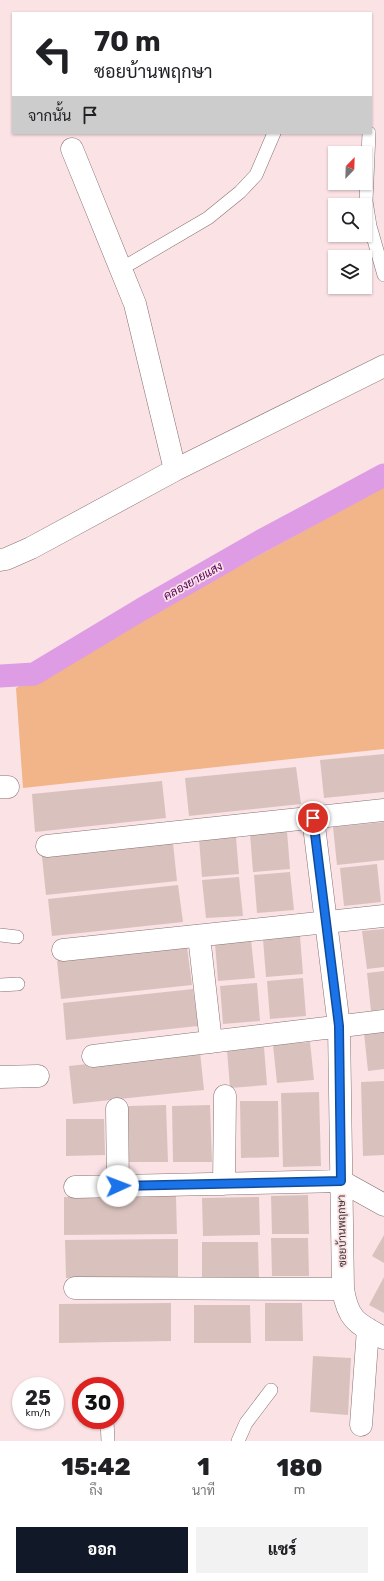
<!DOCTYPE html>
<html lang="th">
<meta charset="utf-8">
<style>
body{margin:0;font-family:Rubik,Sarabun,sans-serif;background:#f2f2f2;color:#202124;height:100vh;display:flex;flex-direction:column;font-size:15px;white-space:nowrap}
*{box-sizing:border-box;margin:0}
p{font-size:13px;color:#757577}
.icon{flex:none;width:22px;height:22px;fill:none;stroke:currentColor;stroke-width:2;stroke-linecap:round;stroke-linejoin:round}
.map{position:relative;height:1441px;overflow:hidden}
.details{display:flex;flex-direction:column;background:#fff;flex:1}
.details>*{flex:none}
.banner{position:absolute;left:12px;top:12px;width:360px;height:122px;border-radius:0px;box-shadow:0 1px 3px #0004;background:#fff;color:#202124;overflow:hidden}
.needle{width:26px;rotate:23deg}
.tools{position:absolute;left:328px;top:146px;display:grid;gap:8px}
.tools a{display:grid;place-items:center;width:44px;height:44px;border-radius:0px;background:#fff;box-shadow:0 1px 3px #0004;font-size:20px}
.speed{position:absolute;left:12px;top:1377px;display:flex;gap:8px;font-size:20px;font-weight:700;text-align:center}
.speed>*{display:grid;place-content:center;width:52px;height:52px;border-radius:50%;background:#fff;box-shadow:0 1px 3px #0004;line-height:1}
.speed small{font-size:10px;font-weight:400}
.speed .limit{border:6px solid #d22;background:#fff;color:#111}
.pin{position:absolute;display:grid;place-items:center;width:34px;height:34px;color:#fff;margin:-17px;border:2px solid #fff;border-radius:50%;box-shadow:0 1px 4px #0007}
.me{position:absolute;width:44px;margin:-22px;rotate:88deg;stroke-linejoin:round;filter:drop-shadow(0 0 3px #0008)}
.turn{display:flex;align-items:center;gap:14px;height:84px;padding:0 16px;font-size:18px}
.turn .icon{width:52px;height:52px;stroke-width:2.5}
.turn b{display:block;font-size:28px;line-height:34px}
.then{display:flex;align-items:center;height:38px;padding:0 16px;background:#0003;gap:8px;font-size:15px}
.eta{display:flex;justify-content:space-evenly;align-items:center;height:68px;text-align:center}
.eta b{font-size:24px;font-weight:800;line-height:28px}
.cta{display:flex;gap:8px;margin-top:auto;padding:8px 16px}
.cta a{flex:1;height:46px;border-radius:0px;background:#111827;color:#fff;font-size:16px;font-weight:800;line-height:46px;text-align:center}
.cta a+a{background:#f2f2f2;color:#202124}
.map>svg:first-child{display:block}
</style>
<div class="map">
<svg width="384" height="1441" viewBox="0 0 384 1441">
<rect width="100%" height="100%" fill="#fbe2e5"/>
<path fill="#f2b489" d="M384,487V749L23,788L16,688Z"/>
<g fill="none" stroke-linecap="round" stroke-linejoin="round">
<path stroke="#dd9ce3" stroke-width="23" d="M0,676L34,674L142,609L261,541L384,475"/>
</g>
<path fill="#d9c2bd" d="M384,754V792L324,798L320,760Z
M296,767L301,804L189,816L185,778Z
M162,781L166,818L35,832L32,794Z
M384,822V860L337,865L333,827Z
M287,831L290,869L253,872L250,834Z
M236,837L239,874L202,877L199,839Z
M173,843L177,881L46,895L42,857Z
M377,864L381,902L344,906L340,868Z
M290,872L294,910L257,913L254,875Z
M239,877L243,916L206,918L202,880Z
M178,885L183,922L52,936L48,899Z
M384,929V967L367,969L362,931Z
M300,936L303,974L266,977L263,939Z
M251,940L255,978L218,981L215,943Z
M187,947L192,985L61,999L57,961Z
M384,971V1009L371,1011L367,973Z
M303,978L306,1016L270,1019L267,981Z
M257,983L260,1021L223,1024L220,986Z
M193,989L198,1026L66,1040L63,1003Z
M384,1031V1069L368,1071L364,1033Z
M310,1042L314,1080L277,1083L273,1045Z
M264,1047L267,1085L230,1088L227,1050Z
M200,1052L204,1090L73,1104L69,1066Z
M384,1081V1155L363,1156L361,1082Z
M319,1092L321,1166L283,1167L281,1093Z
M240,1101H278L279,1157L241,1158Z
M166,1105L168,1162H129L128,1106Z
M210,1105L212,1162H173L172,1106Z
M66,1119H104L105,1155L66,1156Z
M308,1195L309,1234H272L271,1196Z
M176,1196L177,1234L64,1235V1197Z
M259,1197L260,1235L203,1236L202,1198Z
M384,1235V1263L372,1256Z
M271,1238H308L309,1276H272Z
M178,1239V1277L66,1278L65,1240Z
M202,1242H258L259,1280H202Z
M384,1277V1313L369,1305Z
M171,1303V1341L59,1343V1304Z
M265,1303H302L303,1341H265Z
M194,1305H250L251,1343H194Z
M313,1356L351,1358L348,1415L310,1412Z"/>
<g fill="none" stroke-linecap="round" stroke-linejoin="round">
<g stroke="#877274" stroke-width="14">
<path id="service" d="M369,133L366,201L370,226L384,275
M121,269L208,218L240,192L256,175L274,133
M0,935L17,937
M0,985L18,984
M107,1420L108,1441
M238,1441L246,1423L271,1390"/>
</g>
<g stroke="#877274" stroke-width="23">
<path id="minor" d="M72,149L135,304L175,470
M0,560L6,559L31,548L175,470L384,366
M0,787H8
M313,818L339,1026L343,1289C348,1321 358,1324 384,1338
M47,846L384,810
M199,936L211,1042
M63,950L384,916
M93,1056L384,1021
M0,1077L38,1076
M117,1109L118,1186
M224,1184L225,1096
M75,1187L341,1181L384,1205
M75,1288L343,1289
M361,1425L368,1329"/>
</g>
<use href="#service" stroke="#fff" stroke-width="13"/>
<use href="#minor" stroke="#fff" stroke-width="22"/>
</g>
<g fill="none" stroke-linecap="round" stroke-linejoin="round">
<g stroke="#114b97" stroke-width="10">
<path id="route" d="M118,1186L341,1181L339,1026L313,818"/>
</g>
<use href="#route" stroke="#1a73e8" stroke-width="7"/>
</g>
<g text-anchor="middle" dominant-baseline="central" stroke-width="3.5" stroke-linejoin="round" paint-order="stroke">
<g font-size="11" fill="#3e3536" stroke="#fbe2e5">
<text transform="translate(342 1231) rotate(-91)">ซอยบ้านพฤกษา</text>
</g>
<g font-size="12" font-style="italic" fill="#56035f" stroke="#fbe2e5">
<text transform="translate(193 581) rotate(-29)">คลองยายแสง</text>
</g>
</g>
</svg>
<div class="tools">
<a><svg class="needle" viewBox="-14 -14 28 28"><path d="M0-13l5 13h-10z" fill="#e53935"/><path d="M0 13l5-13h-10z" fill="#757577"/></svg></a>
<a><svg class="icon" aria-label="search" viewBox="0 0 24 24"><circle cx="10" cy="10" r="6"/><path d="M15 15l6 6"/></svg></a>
<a><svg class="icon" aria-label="layers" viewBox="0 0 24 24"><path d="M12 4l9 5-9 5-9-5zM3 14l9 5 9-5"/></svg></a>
</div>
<div class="speed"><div>25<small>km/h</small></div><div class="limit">30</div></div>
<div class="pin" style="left:313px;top:818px;background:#d93025"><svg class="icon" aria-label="arrive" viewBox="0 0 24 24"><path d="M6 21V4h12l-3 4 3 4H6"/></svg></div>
<svg class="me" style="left:118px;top:1186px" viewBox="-20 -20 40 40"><circle r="19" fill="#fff"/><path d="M0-13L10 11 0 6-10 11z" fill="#1a73e8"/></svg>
<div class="banner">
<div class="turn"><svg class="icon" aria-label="left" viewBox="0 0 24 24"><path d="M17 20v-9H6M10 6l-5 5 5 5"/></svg><div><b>70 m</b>ซอยบ้านพฤกษา</div></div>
<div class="then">จากนั้น<svg class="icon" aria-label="arrive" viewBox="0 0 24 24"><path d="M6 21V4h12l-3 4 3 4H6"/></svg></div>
</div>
</div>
<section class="details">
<div class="eta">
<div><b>15:42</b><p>ถึง</p></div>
<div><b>1</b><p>นาที</p></div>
<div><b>180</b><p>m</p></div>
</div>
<div class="cta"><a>ออก</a><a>แชร์</a></div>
</section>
